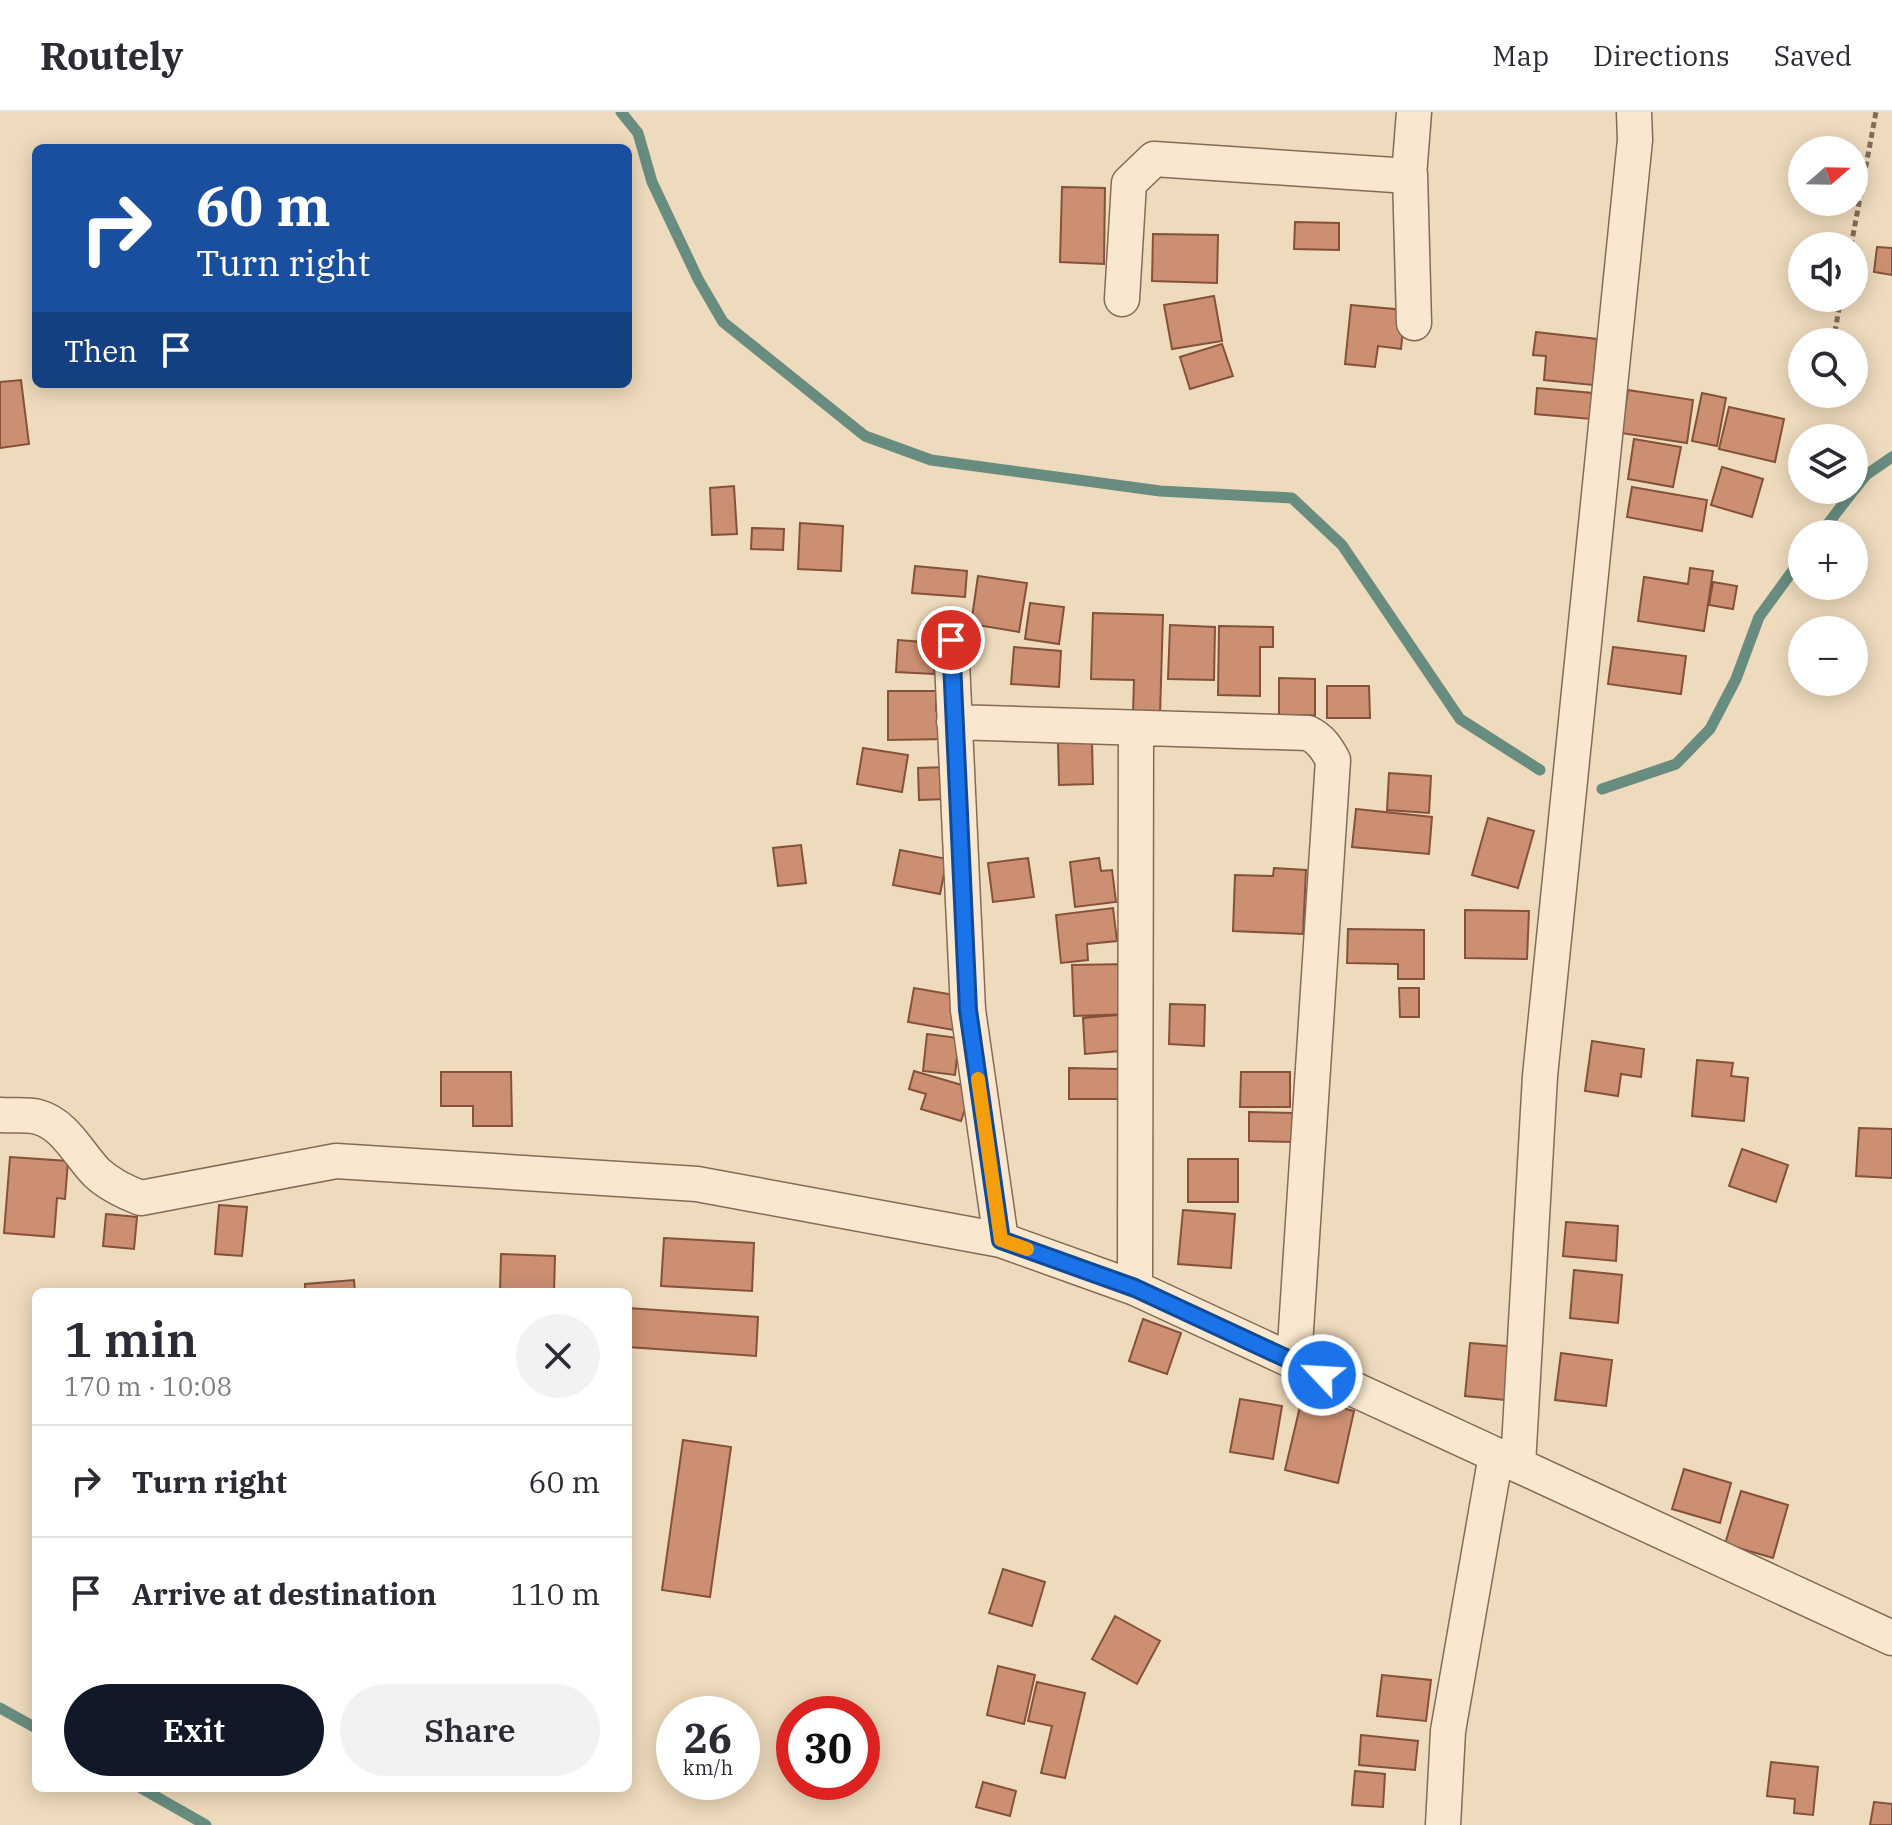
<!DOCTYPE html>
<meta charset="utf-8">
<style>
body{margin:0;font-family:"IBM Plex Serif",serif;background:#f2f2f3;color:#2b2b33;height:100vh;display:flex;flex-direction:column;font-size:30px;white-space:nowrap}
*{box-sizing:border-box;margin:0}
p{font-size:26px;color:#7c7c81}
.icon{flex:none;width:44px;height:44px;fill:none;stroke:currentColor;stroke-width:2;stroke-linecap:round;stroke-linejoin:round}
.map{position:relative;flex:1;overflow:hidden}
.details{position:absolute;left:32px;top:1176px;width:600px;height:504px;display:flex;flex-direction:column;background:#fff;border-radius:12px;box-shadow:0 4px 20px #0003}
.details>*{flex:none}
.top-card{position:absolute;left:32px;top:32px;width:600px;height:244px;border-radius:12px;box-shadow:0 4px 20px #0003;background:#1a4fa0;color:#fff;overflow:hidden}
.needle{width:52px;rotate:70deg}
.fabs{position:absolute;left:1788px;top:24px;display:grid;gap:16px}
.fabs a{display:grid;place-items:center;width:80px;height:80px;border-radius:50%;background:#fff;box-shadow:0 4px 20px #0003;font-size:40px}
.speed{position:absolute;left:656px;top:1584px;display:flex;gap:16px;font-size:40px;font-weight:700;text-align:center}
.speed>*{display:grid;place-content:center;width:104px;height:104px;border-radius:50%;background:#fff;box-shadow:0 4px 20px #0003;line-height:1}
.speed small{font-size:20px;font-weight:400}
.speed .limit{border:12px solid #d22;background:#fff;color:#111}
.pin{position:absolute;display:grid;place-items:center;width:68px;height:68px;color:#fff;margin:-34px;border:4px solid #fff;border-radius:50%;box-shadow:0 2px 8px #0007}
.me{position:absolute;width:88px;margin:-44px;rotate:295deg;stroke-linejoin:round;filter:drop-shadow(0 0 6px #0008)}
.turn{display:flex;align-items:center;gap:28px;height:168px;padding:0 32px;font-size:36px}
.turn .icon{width:104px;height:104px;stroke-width:2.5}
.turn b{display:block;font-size:56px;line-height:68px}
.then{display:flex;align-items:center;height:76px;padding:0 32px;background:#0003;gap:16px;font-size:30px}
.round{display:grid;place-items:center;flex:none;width:84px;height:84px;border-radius:42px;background:#f2f2f3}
.headline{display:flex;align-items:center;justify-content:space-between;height:136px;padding:0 32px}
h1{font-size:48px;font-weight:600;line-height:60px}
.button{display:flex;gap:16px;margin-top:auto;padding:16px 32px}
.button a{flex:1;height:92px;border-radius:48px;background:#111827;color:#fff;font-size:32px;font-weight:600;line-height:92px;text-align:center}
.button a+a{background:#f2f2f3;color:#2b2b33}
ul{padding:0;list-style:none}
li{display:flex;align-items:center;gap:24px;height:112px;padding:0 32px;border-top:2px solid #e1e1e2}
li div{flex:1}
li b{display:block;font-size:30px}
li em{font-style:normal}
header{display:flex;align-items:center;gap:48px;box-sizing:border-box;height:112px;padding:0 40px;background:#fff;border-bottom:2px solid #e1e1e2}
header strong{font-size:38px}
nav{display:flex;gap:44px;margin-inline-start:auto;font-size:28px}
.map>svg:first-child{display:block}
</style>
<header>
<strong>Routely</strong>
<nav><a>Map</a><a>Directions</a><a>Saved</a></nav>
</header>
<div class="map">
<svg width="1892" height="1713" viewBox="0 0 1892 1713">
<rect width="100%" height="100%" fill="#eedabc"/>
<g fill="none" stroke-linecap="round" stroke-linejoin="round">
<path stroke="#688c80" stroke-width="11" d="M621,0L638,21L652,70L698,167L723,210L865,324L931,348L1160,379L1292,386L1342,433L1460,607L1540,658
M1854,378L1866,363L1892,345
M1820,422L1854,378
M1602,677L1676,652L1710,617L1736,567L1759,505L1802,446
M0,1596L36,1616
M141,1676L206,1713"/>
</g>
<path fill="#cd8f71" stroke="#85513b" stroke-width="2" d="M1062,75L1105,76L1104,152L1060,150Z
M1295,110L1339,111V138L1294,137Z
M1153,122L1218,123L1217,171L1152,169Z
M1877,135L1892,136V163L1874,160Z
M1214,184L1222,229L1172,237L1164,193Z
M1351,193L1405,198L1401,237L1378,234L1375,255L1345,252Z
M1536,220L1597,227L1593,273L1544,268L1546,244L1533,243Z
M1222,232L1233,264L1190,277L1180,245Z
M21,268L29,332L0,336V270Z
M1537,276L1593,281L1591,307L1535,302Z
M1628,278L1693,288L1687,331L1621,321Z
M1702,281L1726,286L1717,334L1692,329Z
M1729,295L1784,307L1775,350L1719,337Z
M1634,327L1681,335L1673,375L1628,367Z
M1722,355L1763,367L1752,405L1711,393Z
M734,374L737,422L712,423L710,376Z
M1632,375L1707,388L1702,419L1627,405Z
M800,411L843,414L841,459L798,457Z
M752,416L784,417L783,438L751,437Z
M915,454L967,459L965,485L912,481Z
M1690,456L1713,459L1704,519L1638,509L1644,465L1688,472Z
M978,464L1027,471L1019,520L971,512Z
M1713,470L1737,474L1733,497L1709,493Z
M1030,491L1064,495L1059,532L1025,527Z
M1093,501L1163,503L1160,603L1133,602L1134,568L1091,567Z
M1170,513L1215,515L1214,568L1168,567Z
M1219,514L1273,515V535H1260V584L1218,583Z
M898,528L936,531L934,562L896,560Z
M1014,535L1061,539L1059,575L1011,572Z
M1613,535L1686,544L1681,582L1608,572Z
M1279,566L1315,567V603L1279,604Z
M1327,574H1369L1370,606H1327Z
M888,579H936V599H947V627L888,628Z
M1092,630L1093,672L1059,673L1058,631Z
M863,636L908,643L902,680L857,672Z
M946,655L947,687L919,688L918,656Z
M1389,661L1431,664L1429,701L1387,698Z
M1356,697L1432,705L1429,742L1352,735Z
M1488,706L1534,719L1518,776L1472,763Z
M801,733L806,771L778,774L773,736Z
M900,738L947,747L940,782L893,773Z
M1028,746L1034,785L993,790L988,751Z
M1099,746L1101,759L1112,758L1116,790L1075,795L1070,750Z
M1274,756L1306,758L1303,822L1233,819L1235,763L1273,764Z
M1113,796L1117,829L1087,832L1088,848L1061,851L1056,803Z
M1465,798L1529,799L1527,847L1465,846Z
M1348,817L1424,818V867H1398V852L1347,851Z
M1129,852L1131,902L1074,904L1072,853Z
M914,876L960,884L954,918L908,910Z
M1399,876H1419V905H1400Z
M1170,892L1205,893L1204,934L1169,932Z
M1118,903L1120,939L1085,942L1083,906Z
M927,922L959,926L955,963L923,959Z
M1592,929L1644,937L1641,965L1621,962L1618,984L1585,979Z
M1697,948L1733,951L1731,964L1748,966L1744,1009L1692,1004Z
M1069,956L1118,957V987H1069Z
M914,959L972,976L961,1009L921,997L926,982L909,977Z
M441,960H511L512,1014H473V994H441Z
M1241,960H1290V995H1240Z
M1249,1000L1296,1001V1030L1249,1029Z
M1859,1016L1892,1017V1066L1856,1064Z
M1742,1037L1788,1053L1776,1090L1729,1074Z
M10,1045L68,1049L65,1087L57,1086L54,1125L4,1121Z
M1188,1047H1238V1090H1188Z
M219,1093L247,1095L242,1144L215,1142Z
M1183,1098L1235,1102L1231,1156L1178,1152Z
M106,1102L137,1105L134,1137L103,1134Z
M1566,1110L1618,1114L1616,1149L1563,1144Z
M664,1126L754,1131L752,1179L661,1174Z
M501,1142L555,1144L554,1180H500Z
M1574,1158L1622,1163L1618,1211L1570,1206Z
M354,1168L355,1180H305V1172Z
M628,1196L758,1205L756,1244L628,1235Z
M1143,1207L1181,1221L1167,1262L1129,1249Z
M1470,1231L1519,1235L1515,1289L1465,1284Z
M1561,1241L1612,1248L1606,1294L1555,1288Z
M1302,1286L1354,1299L1338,1371L1285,1358Z
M1240,1287L1282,1294L1273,1347L1230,1340Z
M683,1328L731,1335L710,1485L662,1478Z
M1684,1357L1731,1371L1720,1411L1672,1397Z
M1741,1379L1788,1393L1773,1446L1725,1432Z
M1003,1457L1045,1470L1032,1514L989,1501Z
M1115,1504L1160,1529L1137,1572L1092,1547Z
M998,1554L1035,1563L1024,1612L987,1603Z
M1382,1563L1431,1568L1426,1609L1377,1604Z
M1037,1570L1085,1581L1065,1666L1041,1661L1052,1614L1028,1609Z
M1361,1623L1418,1629L1415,1658L1359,1653Z
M1771,1650L1818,1655L1813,1703L1794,1701L1795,1687L1767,1684Z
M1355,1659L1385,1662L1383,1695L1352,1693Z
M983,1670L1016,1679L1010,1704L976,1695Z
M1874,1690L1892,1692V1713H1870Z"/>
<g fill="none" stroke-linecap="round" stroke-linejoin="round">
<g stroke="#856b56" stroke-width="37">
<path id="minor" d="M1410,62L1414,211
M1122,187L1129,71L1154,47L1409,64L1414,0
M951,528L968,898L1001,1128
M954,610L1308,621C1321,627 1327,637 1333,648L1294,1249
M0,1003C12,1004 27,1002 38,1005C65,1012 79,1043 97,1061C110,1073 125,1080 141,1086L336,1049L697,1072L1001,1128L1135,1176L1892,1526
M1135,1176L1136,616
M1518,1353L1540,964L1635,28L1634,0
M1443,1713L1448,1619L1496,1343"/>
</g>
<path stroke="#856b56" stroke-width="5" stroke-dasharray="6 4" stroke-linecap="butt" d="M1851,134L1876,0
M1833,230L1841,186"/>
<use href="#minor" stroke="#f9e8cf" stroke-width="34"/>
</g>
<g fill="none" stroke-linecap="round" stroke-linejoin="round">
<g stroke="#114b97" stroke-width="20">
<path id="route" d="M951,528L968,898L1001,1128L1135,1176L1322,1263"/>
</g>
<use href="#route" stroke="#1a73e8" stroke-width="14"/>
<path stroke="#f59e0b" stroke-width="14" d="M978,967L1001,1128L1027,1137"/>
</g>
</svg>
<div class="fabs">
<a><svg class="needle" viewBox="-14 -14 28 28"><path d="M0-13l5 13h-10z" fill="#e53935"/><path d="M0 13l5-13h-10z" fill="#7c7c81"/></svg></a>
<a><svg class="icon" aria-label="sound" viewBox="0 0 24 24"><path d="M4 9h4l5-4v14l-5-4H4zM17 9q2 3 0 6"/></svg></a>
<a><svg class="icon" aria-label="search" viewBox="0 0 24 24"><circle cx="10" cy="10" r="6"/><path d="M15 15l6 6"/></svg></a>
<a><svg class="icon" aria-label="layers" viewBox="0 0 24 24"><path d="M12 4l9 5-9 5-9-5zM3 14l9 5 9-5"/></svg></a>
<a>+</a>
<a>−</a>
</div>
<div class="speed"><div>26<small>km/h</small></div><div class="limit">30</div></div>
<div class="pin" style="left:951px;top:528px;background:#d93025"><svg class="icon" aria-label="arrive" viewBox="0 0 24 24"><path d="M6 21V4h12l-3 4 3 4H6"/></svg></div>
<svg class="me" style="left:1322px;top:1263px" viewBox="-20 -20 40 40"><circle r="17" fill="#1a73e8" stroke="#fff" stroke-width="3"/><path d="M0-11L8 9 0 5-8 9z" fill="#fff"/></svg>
<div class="top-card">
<div class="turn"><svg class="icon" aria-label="right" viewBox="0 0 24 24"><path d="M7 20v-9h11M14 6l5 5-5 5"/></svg><div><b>60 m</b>Turn right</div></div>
<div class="then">Then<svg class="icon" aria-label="arrive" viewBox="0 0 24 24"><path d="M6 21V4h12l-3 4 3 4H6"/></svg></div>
</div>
<section class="details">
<div class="headline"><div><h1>1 min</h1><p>170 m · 10:08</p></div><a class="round"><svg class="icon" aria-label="close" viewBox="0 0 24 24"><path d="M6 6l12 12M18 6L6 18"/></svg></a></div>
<ul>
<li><svg class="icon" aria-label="right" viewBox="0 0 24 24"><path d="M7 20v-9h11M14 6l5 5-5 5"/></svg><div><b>Turn right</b></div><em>60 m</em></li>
<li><svg class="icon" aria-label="arrive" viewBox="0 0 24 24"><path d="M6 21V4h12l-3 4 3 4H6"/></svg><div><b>Arrive at destination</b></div><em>110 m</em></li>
</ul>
<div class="button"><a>Exit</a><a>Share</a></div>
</section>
</div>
